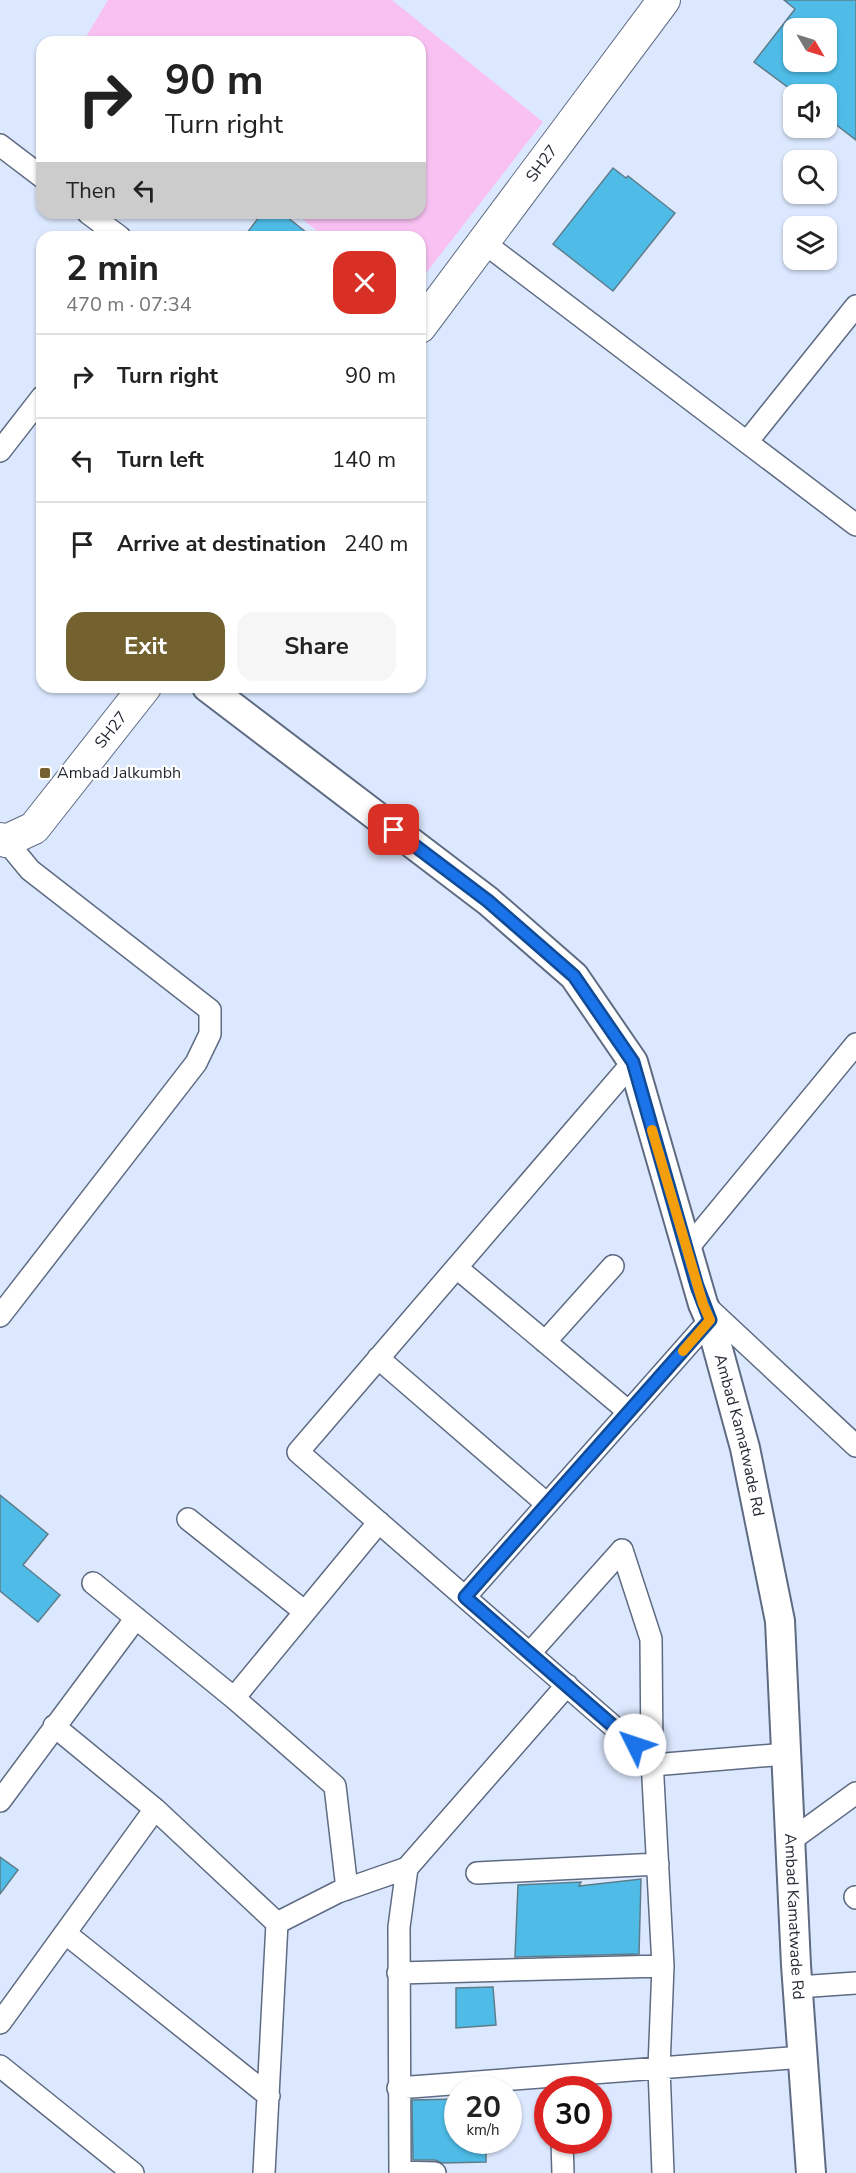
<!DOCTYPE html>
<meta charset="utf-8">
<style>
body{margin:0;font-family:"Nunito Sans",sans-serif;background:#f6f6f6;color:#222;height:100vh;display:flex;flex-direction:column;font-size:22px;white-space:nowrap}
*{box-sizing:border-box;margin:0}
p{font-size:20px;color:#767676}
.icon{flex:none;width:33px;height:33px;fill:none;stroke:currentColor;stroke-width:2;stroke-linecap:round;stroke-linejoin:round}
.map{position:relative;flex:1;overflow:hidden}
.sheet{position:absolute;left:36px;top:231px;width:390px;height:462px;display:flex;flex-direction:column;background:#fff;border-radius:18px;box-shadow:0 2px 4px #0004}
.sheet>*{flex:none}
.guide{position:absolute;left:36px;top:36px;width:390px;height:183px;border-radius:18px;box-shadow:0 2px 4px #0004;background:#fff;color:#222;overflow:hidden}
.needle{width:39px;rotate:128deg}
.controls{position:absolute;left:783px;top:18px;display:grid;gap:12px}
.controls a{display:grid;place-items:center;width:54px;height:54px;border-radius:12px;background:#fff;box-shadow:0 2px 4px #0004;font-size:30px}
.speed{position:absolute;left:444px;top:2076px;display:flex;gap:12px;font-size:30px;font-weight:700;text-align:center}
.speed>*{display:grid;place-content:center;width:78px;height:78px;border-radius:50%;background:#fff;box-shadow:0 2px 4px #0004;line-height:1}
.speed small{font-size:15px;font-weight:400}
.speed .limit{border:9px solid #d22;background:#fff;color:#111}
.pin{position:absolute;display:grid;place-items:center;width:51px;height:51px;color:#fff;margin:-26px;border-radius:12px;box-shadow:0 3px 9px #0006}
.me{position:absolute;width:66px;margin:-33px;rotate:311deg;stroke-linejoin:round;filter:drop-shadow(0 0 4px #0008)}
.turn{display:flex;align-items:center;gap:21px;height:126px;padding:0 30px;font-size:27px}
.turn .icon{width:78px;height:78px;stroke-width:2.5}
.turn b{display:block;font-size:42px;line-height:51px}
.then{display:flex;align-items:center;height:57px;padding:0 30px;background:#0003;gap:12px;font-size:22px}
.round{display:grid;place-items:center;flex:none;width:63px;height:63px;border-radius:18px;background:#f6f6f6}
.head{display:flex;align-items:center;justify-content:space-between;height:102px;padding:0 30px}
h1{font-size:36px;font-weight:700;line-height:45px}
.button{display:flex;gap:12px;margin-top:auto;padding:12px 30px}
.button a{flex:1;height:69px;border-radius:18px;background:#736230;color:#fff;font-size:24px;font-weight:700;line-height:69px;text-align:center}
.button a+a{background:#f6f6f6;color:#222}
ul{padding:0;list-style:none}
li{display:flex;align-items:center;gap:18px;height:84px;padding:0 30px;border-top:2px solid #e0e0e0}
li div{flex:1}
li b{display:block;font-size:22px}
li em{font-style:normal}
.map>svg:first-child{display:block}
</style>
<div class="map">
<svg width="856" height="2173" viewBox="0 0 856 2173">
<rect width="100%" height="100%" fill="#dce8fe"/>
<path fill="#f8c1f2" d="M108,0H392L543,122L420,281V237H325L295,213H420V42H83Z"/>
<path fill="#4ebce7" stroke="#5e7d8b" stroke-width="1.5" fill-rule="evenodd" d="M784,0H856V140L826,117V94H797L754,62L795,9ZM794,28H826V62H794Z
M613,168L626,178L628,176L675,213L613,291L553,244Z
M262,213H282L312,237H244Z
M0,1495L48,1534L23,1565L60,1595L38,1622L0,1591Z
M0,1857L18,1870L0,1894Z
M641,1879L639,1954L515,1957L518,1885L581,1882L579,1886Z
M493,1987L496,2025L456,2028V1988Z
M458,2099V2140H486V2162L442,2163L435,2160H413L412,2100Z"/>
<g fill="none" stroke-linecap="round" stroke-linejoin="round">
<g stroke="#5e6b83" stroke-width="24">
<path id="street" d="M0,145L42,177
M88,213L120,237
M483,242L856,525
M747,442L856,306
M0,451L42,397
M633,1062L298,1452L652,1760
M687,1249L856,1044
M457,1268L629,1412
M707,1307L856,1446
M0,1316L196,1063L210,1034V1010L30,870L6,841
M545,1342L613,1266
M378,1358L547,1504
M188,1519L305,1612
M622,1550L651,1639L652,1760L663,1966L659,2068L663,2173
M93,1583L234,1698
M465,1597L710,1320
M530,1653L622,1550
M54,1726L155,1809L277,1923L264,2173
M653,1765L786,1754
M0,1801L136,1618
M790,1841L856,1793
M477,1873L658,1864
M347,1889L335,1786L234,1698L379,1522
M855,1897L856,1898
M277,1923L338,1892L407,1868
M65,1933L269,2096
M398,1973L663,1966
M798,1987L856,1983
M0,2023L155,1809
M0,2066L133,2173
M398,2088L803,2057
M562,2140L563,2173
M400,2172L435,2173
M400,2173L399,1927L407,1868L567,1685"/>
</g>
<g stroke="#5e6b83" stroke-width="32">
<g id="secondary">
<path id="s1" d="M207,687L488,901L574,976L633,1062L703,1304L710,1320L745,1448L780,1621L796,1965L811,2173"/>
</g>
</g>
<g stroke="#5e6b83" stroke-width="34">
<g id="primary">
<path id="s2" d="M420,327L664,0"/>
<path id="s3" d="M0,839L6,841L34,828L145,687"/>
</g>
</g>
<use href="#street" stroke="#fff" stroke-width="21"/>
<use href="#secondary" stroke="#fff" stroke-width="28"/>
<use href="#primary" stroke="#fff" stroke-width="32"/>
</g>
<g fill="none" stroke-linecap="round" stroke-linejoin="round">
<g stroke="#114b97" stroke-width="15">
<path id="route" d="M394,830L488,901L574,976L633,1062L697,1286L710,1320L465,1597L635,1745"/>
</g>
<use href="#route" stroke="#1a73e8" stroke-width="10"/>
<path stroke="#f59e0b" stroke-width="10" d="M652,1130L703,1304L710,1320L683,1351"/>
</g>
<rect fill="#736230" stroke="#fff" stroke-width="2" x="39" y="767" width="12" height="12" rx="3"/>
<g text-anchor="middle" dominant-baseline="central" stroke-width="4.5" stroke-linejoin="round" paint-order="stroke">
<g font-size="16" fill="#242a34" stroke="#fff">
<text stroke="none"><textPath href="#s2" startOffset="204">SH27</textPath></text>
<text stroke="none"><textPath href="#s3" startOffset="162">SH27</textPath></text>
<text stroke="none"><textPath href="#s1" startOffset="960">Ambad Kamatwade Rd</textPath></text>
<text stroke="none"><textPath href="#s1" startOffset="1446">Ambad Kamatwade Rd</textPath></text>
</g>
<g font-size="16" fill="#242a34" stroke="#fff" text-anchor="start">
<text x="57" y="773">Ambad Jalkumbh</text>
</g>
</g>
</svg>
<div class="controls">
<a><svg class="needle" viewBox="-14 -14 28 28"><path d="M0-13l5 13h-10z" fill="#e53935"/><path d="M0 13l5-13h-10z" fill="#767676"/></svg></a>
<a><svg class="icon" aria-label="sound" viewBox="0 0 24 24"><path d="M4 9h4l5-4v14l-5-4H4zM17 9q2 3 0 6"/></svg></a>
<a><svg class="icon" aria-label="search" viewBox="0 0 24 24"><circle cx="10" cy="10" r="6"/><path d="M15 15l6 6"/></svg></a>
<a><svg class="icon" aria-label="layers" viewBox="0 0 24 24"><path d="M12 4l9 5-9 5-9-5zM3 14l9 5 9-5"/></svg></a>
</div>
<div class="speed"><div>20<small>km/h</small></div><div class="limit">30</div></div>
<div class="pin" style="left:394px;top:830px;background:#d93025"><svg class="icon" aria-label="arrive" viewBox="0 0 24 24"><path d="M6 21V4h12l-3 4 3 4H6"/></svg></div>
<svg class="me" style="left:635px;top:1745px" viewBox="-20 -20 40 40"><circle r="19" fill="#fff"/><path d="M0-13L10 11 0 6-10 11z" fill="#1a73e8"/></svg>
<div class="guide">
<div class="turn"><svg class="icon" aria-label="right" viewBox="0 0 24 24"><path d="M7 20v-9h11M14 6l5 5-5 5"/></svg><div><b>90 m</b>Turn right</div></div>
<div class="then">Then<svg class="icon" aria-label="left" viewBox="0 0 24 24"><path d="M17 20v-9H6M10 6l-5 5 5 5"/></svg></div>
</div>
<section class="sheet">
<div class="head"><div><h1>2 min</h1><p>470 m · 07:34</p></div><a class="round" style="background:#d93025;color:#fff"><svg class="icon" aria-label="close" viewBox="0 0 24 24"><path d="M6 6l12 12M18 6L6 18"/></svg></a></div>
<ul>
<li><svg class="icon" aria-label="right" viewBox="0 0 24 24"><path d="M7 20v-9h11M14 6l5 5-5 5"/></svg><div><b>Turn right</b></div><em>90 m</em></li>
<li><svg class="icon" aria-label="left" viewBox="0 0 24 24"><path d="M17 20v-9H6M10 6l-5 5 5 5"/></svg><div><b>Turn left</b></div><em>140 m</em></li>
<li><svg class="icon" aria-label="arrive" viewBox="0 0 24 24"><path d="M6 21V4h12l-3 4 3 4H6"/></svg><div><b>Arrive at destination</b></div><em>240 m</em></li>
</ul>
<div class="button"><a>Exit</a><a>Share</a></div>
</section>
</div>
